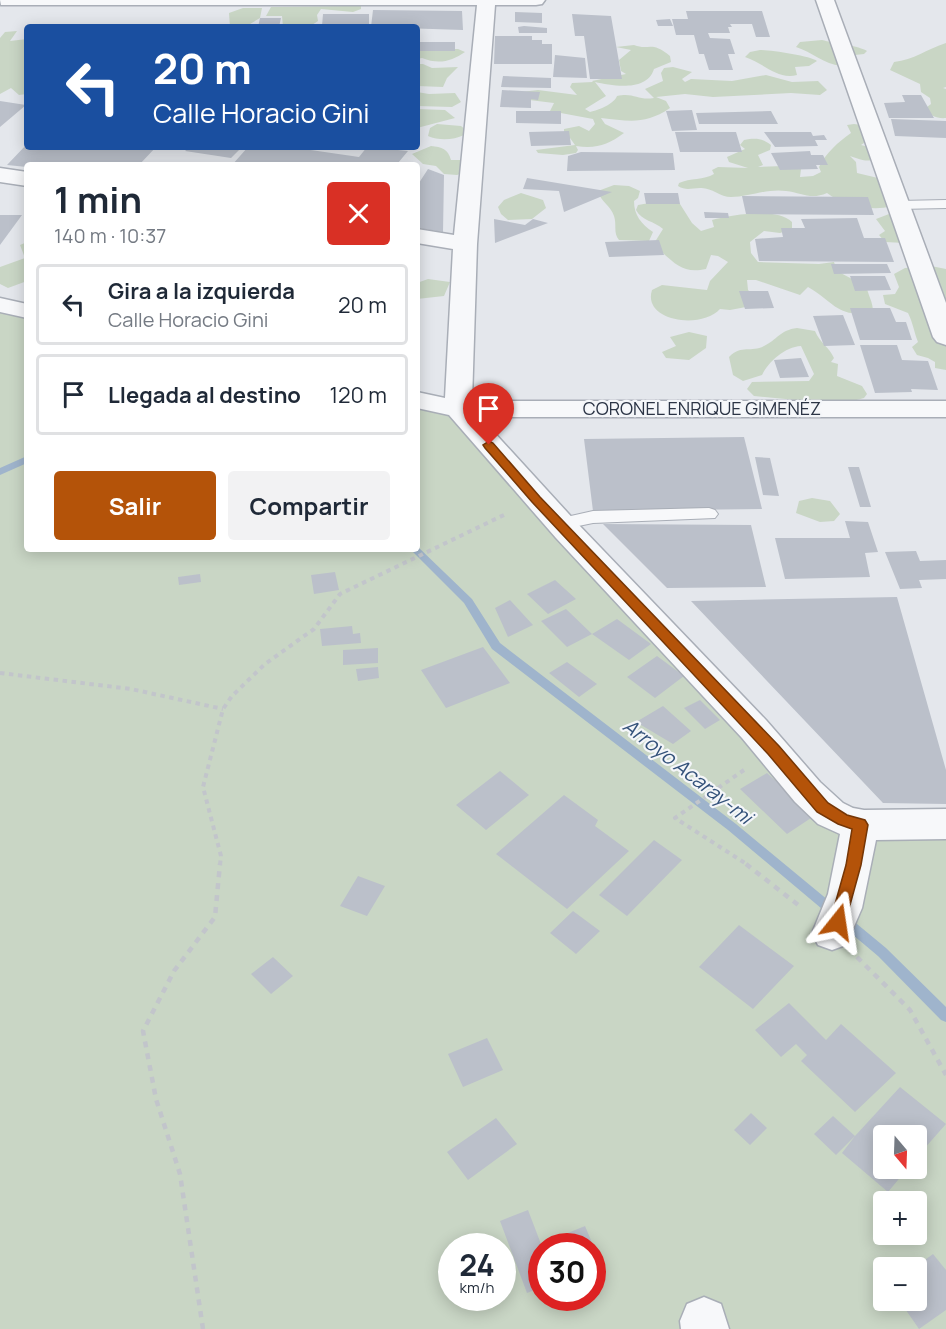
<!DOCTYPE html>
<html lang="es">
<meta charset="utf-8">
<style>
body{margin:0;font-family:Manrope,sans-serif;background:#f2f2f3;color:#1f2937;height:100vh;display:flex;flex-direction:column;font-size:22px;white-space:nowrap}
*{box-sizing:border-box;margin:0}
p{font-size:20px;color:#747a83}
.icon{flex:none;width:33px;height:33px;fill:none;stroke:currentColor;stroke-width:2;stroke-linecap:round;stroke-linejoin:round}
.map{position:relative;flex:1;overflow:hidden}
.drawer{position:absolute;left:24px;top:162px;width:396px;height:390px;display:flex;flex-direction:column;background:#fff;border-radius:6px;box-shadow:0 3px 15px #0003}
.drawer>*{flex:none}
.top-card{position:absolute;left:24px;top:24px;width:396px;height:126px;border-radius:6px;box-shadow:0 3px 15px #0003;background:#1a4fa0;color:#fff;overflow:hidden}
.needle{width:39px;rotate:161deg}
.controls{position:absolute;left:873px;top:1125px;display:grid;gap:12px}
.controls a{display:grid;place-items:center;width:54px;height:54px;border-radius:6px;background:#fff;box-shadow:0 3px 15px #0003;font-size:30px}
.speed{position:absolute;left:438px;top:1233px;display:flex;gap:12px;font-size:30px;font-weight:700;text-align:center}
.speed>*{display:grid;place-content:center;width:78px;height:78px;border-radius:50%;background:#fff;box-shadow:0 3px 15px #0003;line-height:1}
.speed small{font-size:15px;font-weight:400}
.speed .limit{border:9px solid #d22;background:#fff;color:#111}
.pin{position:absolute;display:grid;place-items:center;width:51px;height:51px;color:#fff;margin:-62px -26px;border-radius:50% 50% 50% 0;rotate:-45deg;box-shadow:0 0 6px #0007}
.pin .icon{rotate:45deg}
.me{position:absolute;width:66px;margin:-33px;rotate:15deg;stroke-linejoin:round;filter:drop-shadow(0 0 4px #0008)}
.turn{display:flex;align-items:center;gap:21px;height:126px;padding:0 30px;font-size:27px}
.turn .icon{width:78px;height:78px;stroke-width:2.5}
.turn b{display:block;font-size:42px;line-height:51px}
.round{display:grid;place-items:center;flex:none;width:63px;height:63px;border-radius:6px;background:#f2f2f3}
.overview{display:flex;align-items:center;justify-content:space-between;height:102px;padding:0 30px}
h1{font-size:36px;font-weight:700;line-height:45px}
.button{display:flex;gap:12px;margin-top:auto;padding:12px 30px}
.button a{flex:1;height:69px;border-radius:6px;background:#b45309;color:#fff;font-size:24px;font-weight:700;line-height:69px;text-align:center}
.button a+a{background:#f2f2f3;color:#1f2937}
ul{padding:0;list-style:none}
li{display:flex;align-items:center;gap:18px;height:81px;margin:0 12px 9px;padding:0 18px;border:3px solid #e0e1e3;border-radius:6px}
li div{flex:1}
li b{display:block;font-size:22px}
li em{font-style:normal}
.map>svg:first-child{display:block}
</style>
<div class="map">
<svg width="946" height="1329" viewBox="0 0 946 1329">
<rect width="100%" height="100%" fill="#e4e7ec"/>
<path fill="#c9d6c5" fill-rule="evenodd" d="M343,6H361V9L353,12L321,9L317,15L318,21L309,27H283L282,16H266L271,7Z
M243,8H262L260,18L245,27H230L229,13Z
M17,31L10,41L27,39V94L19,95L11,88L0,94V38L5,32Z
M822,40C833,43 860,46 867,51L864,54L846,56L841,66C824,64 812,52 796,47L800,42Z
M946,43V87L943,88L946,89V118C937,119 930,115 923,110L931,104L930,98L921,92L920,84L890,70L894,62C914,60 927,49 946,43Z
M634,45C649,51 651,40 670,56L671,62L654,69C647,92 613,86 595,82L606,96L585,109L590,112C599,110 614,104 617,96C634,92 638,101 654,98L645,89L663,81L661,73L664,68L673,67L692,72L682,79L685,82L691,79L732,81L766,75L792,82L818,81L827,90L820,95L791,93L713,97L685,94L656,97L666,101L670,108C645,125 629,121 601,118L605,124L624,133C608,145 596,149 576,146L578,150L576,153L563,155L538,153L536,150L575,145L570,138L564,134V129L579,126L589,131L595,124L593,119L550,111L554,103L521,99V92L538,90L577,95L570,87L572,83L593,82L592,81L626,74L621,71L619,60L631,50L616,47Z
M429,49H458L465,52C452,61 439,65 422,58L417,59V51Z
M760,50C770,50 811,56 817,61L809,66L795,67L797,75C777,80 764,63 745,57L750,52Z
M417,64H423L432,68L458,67L447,78L443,87L417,86Z
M417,92L429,94L455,93L461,102L452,107L417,106Z
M417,109L445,110L455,118L417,128Z
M437,124L461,126L466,130L464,135C454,140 439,141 428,136L430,128Z
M854,124L861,125L867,141L861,145L869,147L879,158C867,163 862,160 850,156L856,162L857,173L878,178L891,206C873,212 842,205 827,193C811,200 802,193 786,191C768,188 749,197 731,197C720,197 711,187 700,188C692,188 686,191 678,186L679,183C690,178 704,180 714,174L712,170L718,167L748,168L729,162L727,157L745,149L740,145L744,140C755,138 762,138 771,145L770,150L758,155L763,165L758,167L784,166L801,169L800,177L813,176L821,172L819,167C826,153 838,142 851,133L847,125Z
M431,146C442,147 448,149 451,160H465L471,170L457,175L444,174L436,166L423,164L412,154Z
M614,185L629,186L640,191L638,198L634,201C634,215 641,224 653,232L649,241L619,240C613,233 617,225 614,216C611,206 600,201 598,191Z
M521,193L543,200L546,208L532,219L508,220L501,214L498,207L504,200Z
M661,201L680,204L692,223L701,231L714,227L712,220C733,215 776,207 792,222V229L780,233L764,231L750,242L751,253L758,262L819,264L834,262L837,271L852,279L866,280C866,293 872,298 873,310C840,321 834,302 808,287L800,295L756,280H747L748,290L752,294L746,307L730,310L720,309C701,330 642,321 652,290L662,285L707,290L710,281L728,262L718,256L711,255L706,269C680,275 673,260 653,245L663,229C654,221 642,221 636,210L638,205Z
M889,214L901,216L905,243L885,242L879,235L885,231L876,219Z
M27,242V281L8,288L0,284V267L25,258L20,245Z
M931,266L946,269V370L935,368V362L928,358L917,355L912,347L918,342C914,332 913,323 908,313L885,304L883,295L895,294L899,287L894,274L905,268Z
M428,279L450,282L444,296L417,299V283Z
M0,308L27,314V549H417V396L459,405L836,819L946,820V1329H0ZM884,1136H916V1168H884ZM884,1202H916V1234H884ZM452,1246H502V1298H452ZM542,1246H592V1298H542ZM884,1268H916V1300H884Z
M797,328L815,331C820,343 829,347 834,358L831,362L838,364L837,376L862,386L867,394L864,398L853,401L851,414L823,416L806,401L754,396L747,389L752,382L809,381L814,374L801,346C785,347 769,361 762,375L743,381L733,375L729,357C742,344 751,353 764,346C777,340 780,330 797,328Z
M689,332L707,336L706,348L689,360L666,358L662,352L676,346L670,337Z
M812,498L830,501L840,514L834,521L820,522L796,513L799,501Z"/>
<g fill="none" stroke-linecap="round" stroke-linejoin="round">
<path fill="#9fb4cc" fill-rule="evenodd" d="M27,456V463L0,475V468Z
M417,546L472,599L500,643L736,824L886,948L946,1007V1022L941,1020L878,956L728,830L492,649L464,603L410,549H417Z"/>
</g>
<path fill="#bbc0ca" d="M373,10L462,11L463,30L371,27Z
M686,11H762L770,37H756L752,24H730L732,27H728L730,33H708L710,38L730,39L735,54H728L733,70H709L704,54H699L694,35H676L672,19H688Z
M515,12L542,13V23L515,22Z
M323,14H369V25L322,26Z
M572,14L611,16L622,79H590L584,36H575Z
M260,18H281L279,27H258Z
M670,19L673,26H658L656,20Z
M524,26L547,28V33H519L518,27Z
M495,36H532V40H542V44H552V64H494Z
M417,42H455V51H417Z
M555,55L585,58L587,78L553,77Z
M503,76L551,78V88L501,87Z
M502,90L540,92L538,100L531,99V108L500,107Z
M902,95H921L934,118H889L884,103L905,102Z
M0,101L26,105L0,127Z
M692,110L697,130L672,131L666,111Z
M516,111H561V124L516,123Z
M771,111L778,124H699L696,113Z
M891,119L946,121V138L895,136Z
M569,131L571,145L531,146L529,132Z
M675,132H736L742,152H680Z
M764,132H811L813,136L824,135L827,140H815L818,146L775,147Z
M27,144V147H156L139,165H27V167L7,165Z
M190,147H242L231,158L185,151Z
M248,147H290L359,157L367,147L408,151L398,163L402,165H232Z
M810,151L811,155H823L828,165H816L818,169L780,170L771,153Z
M581,152L673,153L675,170L567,171L568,156Z
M428,169L444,175L443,232L417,228V186Z
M527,178L612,192L564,212L559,191L523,189Z
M644,193H678L680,204H646Z
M742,196L868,197L874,215L746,214Z
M704,212L728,213L729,218H705Z
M0,215H22L0,245Z
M857,218L864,238H885L894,262L759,261L755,239L783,237L781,228H805L801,219Z
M494,219L525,225L533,219L548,223L495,243Z
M659,240L664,255L609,257L605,242Z
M831,264H887L891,273L834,274Z
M850,276H885L891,290L855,291Z
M739,291H768L774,308L745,309Z
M850,308H890L896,322H906L912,340H860Z
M843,315L855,345L824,346L813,316Z
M860,345H897L902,360L928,361L938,390L911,389L912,392L875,393Z
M801,358L809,377L780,378L774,360Z
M744,437L762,509L593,511L584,439Z
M755,457L770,458L779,496L763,495Z
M848,467H859L871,507H860Z
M845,521L868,522L878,552L865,553L870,577L785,579L775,538H850Z
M603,524L751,525L766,587L667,588Z
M916,551L920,561L946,560V579L919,580L922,588L900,589L885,552Z
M335,572L339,590L314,594L311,575Z
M200,574L201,582L179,585L178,577Z
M555,580L576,599L548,614L527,594Z
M897,597L946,770V804L883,803L691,601Z
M510,600L533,625L508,637L495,608Z
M566,609L592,634L567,647L541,621Z
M617,619L651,644L629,660L592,634Z
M352,626L353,634L360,633L361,643L322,646L320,629Z
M483,647L510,683L446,708L421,670Z
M378,648V663L343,665V650Z
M657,656L684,676L655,698L627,677Z
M567,662L597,684L579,697L549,673Z
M378,667L379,678L358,681L356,669Z
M700,700L720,720L705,729L684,708Z
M663,706L691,731L673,744L636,722Z
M500,771L529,795L486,830L456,805Z
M767,773L814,816L787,834L740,789Z
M564,795L598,820L595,826L629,851L567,909L496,854Z
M654,840L682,860L627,916L599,895Z
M358,876L385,886L367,916L340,906Z
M573,911L600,931L576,954L550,933Z
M739,925L794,966L753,1009L699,967Z
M273,957L293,976L271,994L251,974Z
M789,1003L826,1040L841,1024L896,1073L855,1112L801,1061L807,1055L796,1044L781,1057L755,1030Z
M487,1038L503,1070L463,1087L448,1054Z
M900,1087L946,1124L916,1158V1136H884V1168H908L888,1192L842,1153L855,1136L836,1155L814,1134L833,1116L855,1136Z
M751,1113L767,1128L750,1145L734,1130Z
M496,1118L517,1144L468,1180L447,1152Z
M528,1210L541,1244L585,1226L601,1264L592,1268V1246H542V1287L527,1293L500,1221Z
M933,1254L946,1270V1310L919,1329L899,1300H916V1268H914Z"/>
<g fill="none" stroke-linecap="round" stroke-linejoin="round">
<g stroke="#a9aeb7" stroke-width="2">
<path id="lane" d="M946,200V208L899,209L892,205L899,201Z
M709,508L715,510L718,514L715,518L593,523L559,530L553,528L550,524L553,520L593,511Z"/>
</g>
<g stroke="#a9aeb7" stroke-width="3">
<path id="street" d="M0,0H545L542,4L536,5H495L477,244L472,401H946V417H480L578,524L766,720L820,782L843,803L853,808L864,810L946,809V839L876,840L862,908L846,945L832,950L818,945L812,933L828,894L840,834L818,824L795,802L742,738L556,538L449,415L417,408V392L445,398L453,249L417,243V229L454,235L477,5H1Z
M816,0H834L946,303V345L937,342L933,337Z
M0,168L27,172V186L0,182Z
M0,298L27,304V318L0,312Z
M704,1297L721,1304L729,1329H681L680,1321L687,1304Z"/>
</g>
<path stroke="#c2c5cb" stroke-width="4" stroke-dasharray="4.5 4.5" stroke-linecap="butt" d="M0,673L131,689L223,709
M744,770L675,818L748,865
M220,865L221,856L203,787L223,709L232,696L265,664L314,629L340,594L508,513"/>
<path stroke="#c2c5cb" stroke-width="4.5" stroke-dasharray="6 6" stroke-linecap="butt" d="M746,864L802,908
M857,957L910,1010L946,1075
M203,1329L180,1174L156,1099L143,1031L174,971L215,917L220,864"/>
<use href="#lane" fill="#f7f8fa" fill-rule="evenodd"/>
<use href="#street" fill="#f7f8fa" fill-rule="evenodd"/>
</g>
<path fill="#b45309" stroke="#753606" stroke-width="1.5" d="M489,441L493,443L540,497L779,746L828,803L847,815L865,820L868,825L861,865L844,927L838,929L833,927L830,922L846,865L852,829L838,824L817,812L768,754L532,502L485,448L483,445Z"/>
<g text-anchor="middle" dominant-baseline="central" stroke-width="4.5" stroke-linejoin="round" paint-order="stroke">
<g font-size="18" fill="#2b3445" stroke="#f4f6f9">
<text x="702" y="408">CORONEL ENRIQUE GIMENÉZ</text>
</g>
<g font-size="20" font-style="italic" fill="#34527a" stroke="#f4f6f9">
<text transform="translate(688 771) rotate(38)">Arroyo Acaray-mi</text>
</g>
</g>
</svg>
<div class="controls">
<a><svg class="needle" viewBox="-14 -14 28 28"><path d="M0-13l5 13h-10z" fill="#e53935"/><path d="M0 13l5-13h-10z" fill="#747a83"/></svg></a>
<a>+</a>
<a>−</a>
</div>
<div class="speed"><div>24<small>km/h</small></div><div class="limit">30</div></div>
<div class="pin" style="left:489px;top:445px;background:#d93025"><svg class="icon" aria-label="arrive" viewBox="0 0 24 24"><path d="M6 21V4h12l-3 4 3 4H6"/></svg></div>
<svg class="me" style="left:838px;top:922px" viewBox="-20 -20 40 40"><path d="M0-17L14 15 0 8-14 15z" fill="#b45309" stroke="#fff" stroke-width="4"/></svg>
<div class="top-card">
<div class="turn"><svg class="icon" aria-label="left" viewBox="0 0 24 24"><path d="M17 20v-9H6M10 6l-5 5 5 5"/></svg><div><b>20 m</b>Calle Horacio Gini</div></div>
</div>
<section class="drawer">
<div class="overview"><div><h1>1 min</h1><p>140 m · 10:37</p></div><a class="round" style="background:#d93025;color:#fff"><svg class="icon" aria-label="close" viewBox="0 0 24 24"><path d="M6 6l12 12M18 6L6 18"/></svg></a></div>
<ul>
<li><svg class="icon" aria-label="left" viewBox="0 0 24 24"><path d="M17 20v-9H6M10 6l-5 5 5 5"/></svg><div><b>Gira a la izquierda</b><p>Calle Horacio Gini</p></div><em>20 m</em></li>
<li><svg class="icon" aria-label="arrive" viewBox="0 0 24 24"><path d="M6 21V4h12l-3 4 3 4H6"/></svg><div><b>Llegada al destino</b></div><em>120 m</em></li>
</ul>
<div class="button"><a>Salir</a><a>Compartir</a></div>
</section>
</div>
